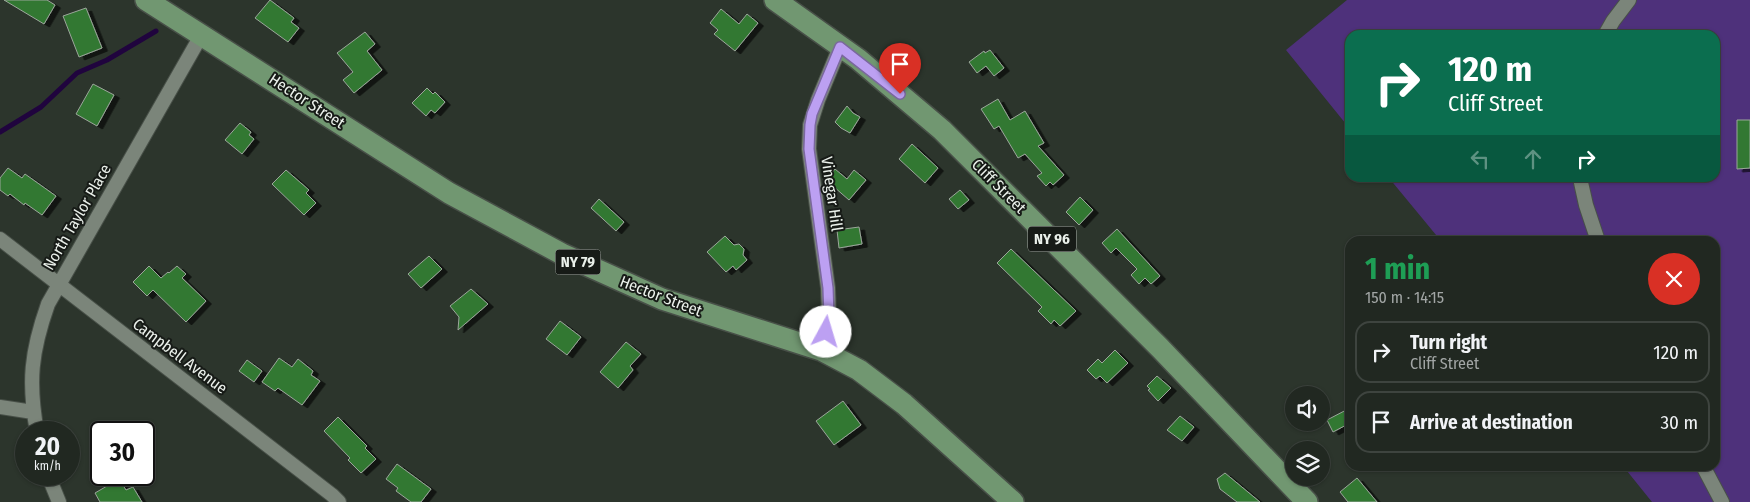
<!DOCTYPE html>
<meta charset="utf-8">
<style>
body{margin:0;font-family:"Fira Sans Condensed",sans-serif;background:#2d342e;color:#f1f3f6;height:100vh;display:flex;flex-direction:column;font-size:19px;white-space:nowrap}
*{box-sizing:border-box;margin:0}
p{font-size:16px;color:#a2a6a5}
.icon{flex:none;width:28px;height:28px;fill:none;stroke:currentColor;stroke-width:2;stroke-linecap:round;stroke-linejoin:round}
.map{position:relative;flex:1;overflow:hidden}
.drawer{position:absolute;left:1345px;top:236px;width:375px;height:235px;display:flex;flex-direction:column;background:#212821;border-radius:15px;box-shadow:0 1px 4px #0004,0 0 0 1px #3e443f}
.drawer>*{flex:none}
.banner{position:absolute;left:1345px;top:30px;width:375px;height:152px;border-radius:15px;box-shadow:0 1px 4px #0004,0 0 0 1px #3e443f;background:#0b6e4f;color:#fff;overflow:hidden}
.controls{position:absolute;left:1285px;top:386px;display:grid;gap:10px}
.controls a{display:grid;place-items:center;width:45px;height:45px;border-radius:50%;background:#212821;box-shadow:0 1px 4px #0004,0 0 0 1px #3e443f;font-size:25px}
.speed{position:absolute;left:15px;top:421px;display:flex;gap:10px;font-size:25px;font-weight:700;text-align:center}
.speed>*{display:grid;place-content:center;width:65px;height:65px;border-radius:50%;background:#212821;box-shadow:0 1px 4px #0004,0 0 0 1px #3e443f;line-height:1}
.speed small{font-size:12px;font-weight:400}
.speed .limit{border:2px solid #111;border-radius:8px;background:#fff;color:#111}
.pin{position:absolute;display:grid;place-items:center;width:42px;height:42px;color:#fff;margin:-51px -21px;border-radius:50% 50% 50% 0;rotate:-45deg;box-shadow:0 0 5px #0007}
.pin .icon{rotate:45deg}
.me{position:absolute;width:55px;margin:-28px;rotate:6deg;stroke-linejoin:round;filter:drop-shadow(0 0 4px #0008)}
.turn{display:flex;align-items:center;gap:18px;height:105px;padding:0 20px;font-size:22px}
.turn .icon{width:65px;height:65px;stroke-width:2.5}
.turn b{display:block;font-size:35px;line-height:42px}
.lanes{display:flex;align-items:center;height:48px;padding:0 20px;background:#0003;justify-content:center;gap:25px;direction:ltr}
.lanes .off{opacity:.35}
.round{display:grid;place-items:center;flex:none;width:52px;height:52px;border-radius:26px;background:#2d342e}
.headline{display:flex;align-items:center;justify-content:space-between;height:85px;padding:0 20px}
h1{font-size:30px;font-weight:700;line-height:38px;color:#1e9e55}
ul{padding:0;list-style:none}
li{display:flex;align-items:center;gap:15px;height:62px;margin:0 10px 8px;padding:0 10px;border:2px solid #3e443f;border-radius:15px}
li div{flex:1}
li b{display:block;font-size:19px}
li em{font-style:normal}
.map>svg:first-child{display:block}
</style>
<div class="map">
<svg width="1750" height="502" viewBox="0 0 1750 502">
<defs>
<filter id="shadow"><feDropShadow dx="5.5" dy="3" stdDeviation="0" flood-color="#0009"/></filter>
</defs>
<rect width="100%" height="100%" fill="#2c352c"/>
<path fill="#4e317b" d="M1347,0H1750V502H1652L1623,466H1715V241H1441L1389,178H1715V35H1350V129L1286,50Z"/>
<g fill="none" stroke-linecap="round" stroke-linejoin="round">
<path stroke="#20043e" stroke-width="5" d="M0,132L41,107L77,73L107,60L156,31"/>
</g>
<path fill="#307833" stroke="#9ba69a" filter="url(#shadow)" d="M4,0H47L55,5L44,24Z
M270,0L294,18L291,22L299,28L288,42L255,18Z
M86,8L102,48L79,57L63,16Z
M721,9L739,24L747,14L758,23L735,51L714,34L718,30L710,23Z
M365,32L375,44L367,51L382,70L354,93L343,80L353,72L337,53Z
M990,50L1004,68L994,76L986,66L977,73L969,62L984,51L985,53Z
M93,84L114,95L97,126L76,114Z
M427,88L433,94L435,92L445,102L435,113L431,110L426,116L412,103Z
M998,99L1010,120L1025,111L1044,143L1038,146L1064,175L1053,185L1050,182L1046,186L1037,176L1042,173L1025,154L1018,158L999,126L994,129L981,109Z
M847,106L853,113L860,117L850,133L841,128L835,122Z
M1737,120H1750V168L1737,169Z
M240,123L251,132L249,135L254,139L242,154L225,140Z
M912,144L938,168L925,183L899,159Z
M8,168L22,178L25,174L56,196L42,215L25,203L24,205L10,194L8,196L0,190V178Z
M835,169L847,179L854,170L866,180L849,200L826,180Z
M286,170L309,190L306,193L316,203L304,215L272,184Z
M960,190L969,200L958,209L949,199Z
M1080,197L1093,210L1079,225L1066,212Z
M599,199L624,222L616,231L591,208Z
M859,227L862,244L839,248L837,230Z
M1117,229L1160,276L1151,284L1145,278L1139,284L1131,275L1137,269L1116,248L1111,253L1102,243Z
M725,236L734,245L739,244L744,249L743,255L747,260L736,270L733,266L726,272L707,252Z
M1011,249L1076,311L1060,326L1054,320L1051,324L1038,311L1042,307L997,263Z
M429,256L442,269L421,288L408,274Z
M149,266L161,278L168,272L169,273L177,266L186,274L182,278L206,301L186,322L153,290L147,296L133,282Z
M471,289L488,304L458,330L459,317L450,306Z
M560,321L581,337L567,355L546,339Z
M626,342L641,354L630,366L633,370L618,388L600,372Z
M1115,350L1128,363L1107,383L1100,376L1096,379L1087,370L1098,359L1102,363Z
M279,358L292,367L298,359L313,371L311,375L320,381L302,405L278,388L275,391L262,382Z
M247,360L262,371L254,382L239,371Z
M1157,376L1171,388L1158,401L1148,390L1150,389L1147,386Z
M843,401L861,425L834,445L816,421Z
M1350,408V423L1333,432L1327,420Z
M1180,416L1194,427L1182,441L1167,430Z
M338,417L367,446L365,448L376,459L361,473L348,460L350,458L324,431Z
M397,464L431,489L421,502H411L396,491L398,488L386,479Z
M1225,473L1260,502H1237L1220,489L1217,479Z
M1357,478L1377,502H1348L1340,492Z
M119,479L126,490L133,487L142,502H100L95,493Z"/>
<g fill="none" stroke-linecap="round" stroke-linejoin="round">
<g stroke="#485048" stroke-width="16">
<path id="street" d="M1605,35L1613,21L1629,0
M1580,178L1586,205L1598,241
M0,239L332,495L339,502
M821,350L829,316L828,288L809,149L810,125L818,100L840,47
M0,407L33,412
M37,432C28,382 31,352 48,304L202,34
M1703,466L1722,502
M48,475L59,502"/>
</g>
<g stroke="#485048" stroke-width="24">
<path id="primary" d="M146,0L449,193L562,254L662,299L821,350L859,370L904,404L1013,502
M775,0L858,59L942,130L1160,348L1307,502"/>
</g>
<use href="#street" stroke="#7b857a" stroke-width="14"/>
<use href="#primary" stroke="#719771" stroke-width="21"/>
</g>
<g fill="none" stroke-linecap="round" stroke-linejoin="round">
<g stroke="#7a689d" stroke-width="12">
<path id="route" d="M826,332L829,316L828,288L809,149L810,125L812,114L840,47L900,94"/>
</g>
<use href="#route" stroke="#bca0f2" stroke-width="9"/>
</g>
<g text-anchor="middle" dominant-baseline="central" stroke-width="4" stroke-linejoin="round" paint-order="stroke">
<g fill="#171b17" stroke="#abb1ab" stroke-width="1">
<rect x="1028" y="226.5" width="48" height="25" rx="4"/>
<rect x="555.5" y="249.5" width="45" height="25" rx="4"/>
</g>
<g font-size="15" font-weight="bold" fill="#ebf1eb">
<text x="1052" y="239">NY 96</text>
<text x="578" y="262">NY 79</text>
</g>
<g font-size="16" fill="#ebf1eb" stroke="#171b17">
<text transform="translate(307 101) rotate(33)">Hector Street</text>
<text transform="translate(999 186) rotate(45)">Cliff Street</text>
<text transform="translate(832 194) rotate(82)">Vinegar Hill</text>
<text transform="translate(77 217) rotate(-60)">North Taylor Place</text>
<text transform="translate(661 296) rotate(21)">Hector Street</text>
<text transform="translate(180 356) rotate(37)">Campbell Avenue</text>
</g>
</g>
</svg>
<div class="controls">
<a><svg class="icon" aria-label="sound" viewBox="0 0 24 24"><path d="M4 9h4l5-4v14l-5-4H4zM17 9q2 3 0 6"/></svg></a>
<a><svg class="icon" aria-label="layers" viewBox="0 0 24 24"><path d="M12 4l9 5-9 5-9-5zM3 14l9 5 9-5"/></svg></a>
</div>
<div class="speed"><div>20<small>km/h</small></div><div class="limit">30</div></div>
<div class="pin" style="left:900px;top:94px;background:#d93025"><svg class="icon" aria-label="arrive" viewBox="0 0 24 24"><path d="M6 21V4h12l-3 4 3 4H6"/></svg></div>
<svg class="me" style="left:826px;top:332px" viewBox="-20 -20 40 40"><circle r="19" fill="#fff"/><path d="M0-13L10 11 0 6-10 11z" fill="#bca0f2"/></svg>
<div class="banner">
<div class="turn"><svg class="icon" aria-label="right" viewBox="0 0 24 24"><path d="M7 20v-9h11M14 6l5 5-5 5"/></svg><div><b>120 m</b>Cliff Street</div></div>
<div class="lanes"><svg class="icon off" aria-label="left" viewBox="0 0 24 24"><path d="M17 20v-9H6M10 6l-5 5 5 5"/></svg><svg class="icon off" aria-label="ahead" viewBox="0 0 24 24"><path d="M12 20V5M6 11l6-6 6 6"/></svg><svg class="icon" aria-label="right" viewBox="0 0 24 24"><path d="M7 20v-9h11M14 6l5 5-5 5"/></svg></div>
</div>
<section class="drawer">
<div class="headline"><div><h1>1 min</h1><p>150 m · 14:15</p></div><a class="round" style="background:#d93025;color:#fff"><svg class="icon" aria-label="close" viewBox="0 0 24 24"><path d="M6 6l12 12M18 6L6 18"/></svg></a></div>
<ul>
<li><svg class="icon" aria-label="right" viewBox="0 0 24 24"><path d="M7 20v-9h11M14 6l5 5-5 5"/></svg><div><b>Turn right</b><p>Cliff Street</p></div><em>120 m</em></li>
<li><svg class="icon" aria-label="arrive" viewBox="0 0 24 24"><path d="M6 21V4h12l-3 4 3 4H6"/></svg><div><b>Arrive at destination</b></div><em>30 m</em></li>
</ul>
</section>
</div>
